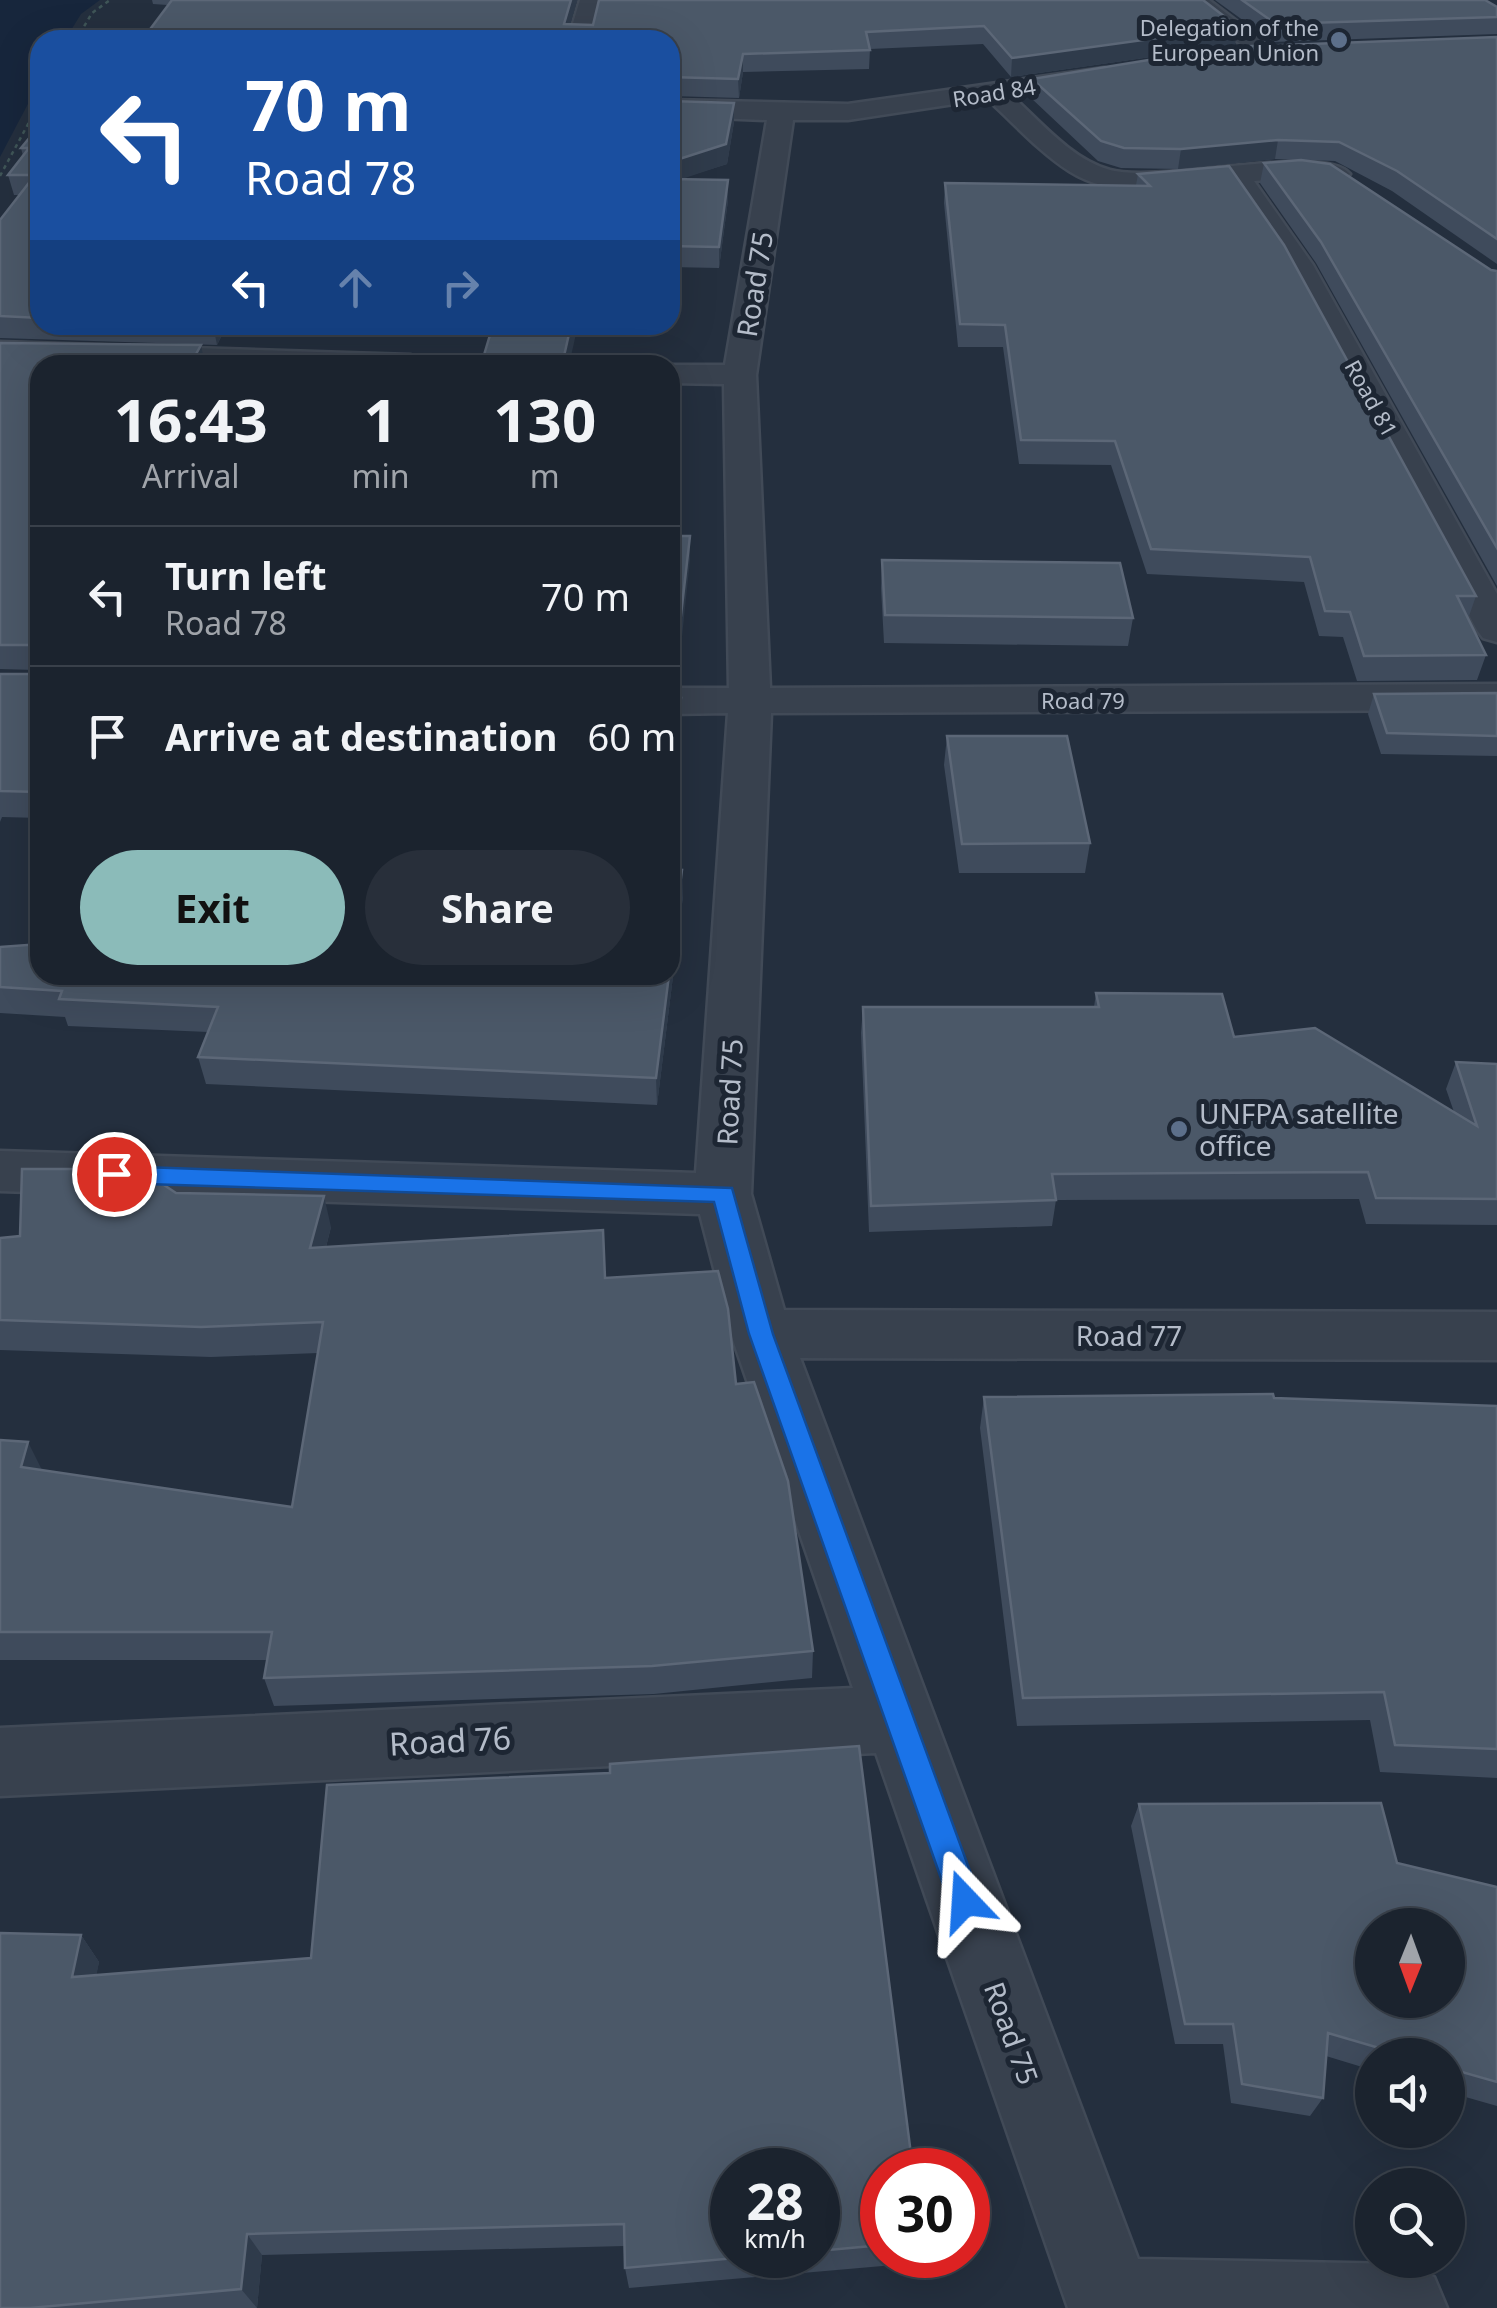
<!DOCTYPE html>
<style>
body{margin:0;font-family:"Noto Sans",sans-serif;background:#282f3a;color:#f1f3f6;height:100vh;display:flex;flex-direction:column;font-size:38px;white-space:nowrap}
*{box-sizing:border-box;margin:0}
p{font-size:32px;color:#a0a4aa}
.icon{flex:none;width:55px;height:55px;fill:none;stroke:currentColor;stroke-width:2;stroke-linecap:round;stroke-linejoin:round}
.map{position:relative;flex:1;overflow:hidden}
.sheet{position:absolute;left:30px;top:355px;width:650px;height:630px;display:flex;flex-direction:column;background:#1b232e;border-radius:30px;box-shadow:0 10px 40px #0002,0 0 0 2px #39404a}
.sheet>*{flex:none}
.hud{position:absolute;left:30px;top:30px;width:650px;height:305px;border-radius:30px;box-shadow:0 10px 40px #0002,0 0 0 2px #39404a;background:#1a4fa0;color:#fff;overflow:hidden}
.needle{width:65px;rotate:181deg}
.tools{position:absolute;left:1355px;top:1908px;display:grid;gap:20px}
.tools a{display:grid;place-items:center;width:110px;height:110px;border-radius:50%;background:#1b232e;box-shadow:0 10px 40px #0002,0 0 0 2px #39404a;font-size:50px}
.speed{position:absolute;left:710px;top:2148px;display:flex;gap:20px;font-size:50px;font-weight:700;text-align:center}
.speed>*{display:grid;place-content:center;width:130px;height:130px;border-radius:50%;background:#1b232e;box-shadow:0 10px 40px #0002,0 0 0 2px #39404a;line-height:1}
.speed small{font-size:25px;font-weight:400}
.speed .limit{border:15px solid #d22;background:#fff;color:#111}
.pin{position:absolute;display:grid;place-items:center;width:85px;height:85px;color:#fff;margin:-42px;border:5px solid #fff;border-radius:50%;box-shadow:0 2px 10px #0007}
.me{position:absolute;width:110px;margin:-55px;rotate:340deg;stroke-linejoin:round;filter:drop-shadow(0 0 8px #0008)}
.turn{display:flex;align-items:center;gap:35px;height:210px;padding:0 50px;font-size:45px}
.turn .icon{width:130px;height:130px;stroke-width:2.5}
.turn b{display:block;font-size:70px;line-height:85px}
.lanes{display:flex;align-items:center;height:95px;padding:0 50px;background:#0003;justify-content:center;gap:50px;direction:ltr}
.lanes .off{opacity:.35}
.eta{display:flex;justify-content:space-evenly;align-items:center;height:170px;text-align:center}
.eta b{font-size:60px;font-weight:700;line-height:70px}
.cta{display:flex;gap:20px;margin-top:auto;padding:20px 50px}
.cta a{flex:1;height:115px;border-radius:60px;background:#8bbbb9;color:#111;font-size:40px;font-weight:700;line-height:115px;text-align:center}
.cta a+a{background:#282f3a;color:#f1f3f6}
ul{padding:0;list-style:none}
li{display:flex;align-items:center;gap:30px;height:140px;padding:0 50px;border-top:2px solid #39404a}
li div{flex:1}
li b{display:block;font-size:38px}
li em{font-style:normal}
.map>svg:first-child{display:block}
</style>
<div class="map">
<svg width="1497" height="2308" viewBox="0 0 1497 2308">
<rect width="100%" height="100%" fill="#242f3e"/>
<path fill="#17263c" d="M0,0H100L81,14L65,40H40V81L0,157Z"/>
<g fill="none" stroke-linecap="round" stroke-linejoin="round">
<g stroke="#414a57" stroke-width="5">
<path id="minor" d="M580,0H602L592,40H568Z
M1184,0H1209L1277,52L1273,57H1257Z
M1104,68L1113,70L1116,75L1113,80L1012,96C1040,121 1071,159 1110,170C1161,184 1325,142 1350,174L1337,182L1317,176L1254,181L1313,265L1497,594V642L1483,638L1477,630L1283,265L1229,184C1178,191 1114,200 1069,171C1038,151 1014,123 987,99L848,120H793L756,375L770,688L1497,684V710L771,713L751,1194L784,1310L1497,1312V1360L800,1358L1138,2259L1403,2264L1434,2277L1447,2308H1068L876,1753L0,1796V1728L853,1688L731,1334L700,1214L0,1191V1151L696,1173L728,713L670,714V688H729L724,384L670,383V365H663H725L767,120L670,116V100L848,104Z
M0,342L410,355L421,358L426,365L0,362Z"/>
</g>
<path stroke="#3f5557" stroke-width="2.5" stroke-dasharray="4 4" stroke-linecap="butt" d="M76,40L92,13L110,0
M0,176L40,102"/>
<use href="#minor" fill="#38414e" fill-rule="evenodd"/>
</g>
<path fill="#3f4b5c" fill-rule="evenodd" d="M152,0H577L570,24L593,25L1203,0L1235,45L1011,77L983,44L870,49L869,69L743,72L739,98L670,96V40L153,4Z
M1215,0H1485L1497,7V34L1273,42Z
M1497,37V264L1392,191L1335,161L1306,160L1491,270L1497,271V586L1316,263L1260,183L1264,163L1297,160L1275,159L1178,169L1121,168L1098,161L1031,98L1032,79Z
M670,101L734,103V122L727,164L679,179L728,180V200L719,268L670,267Z
M40,125V325H227L217,345L0,338V220L19,195H14L8,175L23,156L21,148Z
M1229,166L1476,596L1468,619L1486,655L1477,680L1357,681L1343,637L1319,636L1304,582L1147,574L1111,465L1019,464L1003,347H958L944,203L945,183L1136,185L1138,174Z
M0,343L40,365V818L2,817L0,822V674H35V670L0,669Z
M882,560L1133,618L1128,646L884,643L881,588Z
M1497,693V756L1381,754L1368,714L1374,694Z
M947,736L1090,843L1085,873H959L944,765Z
M683,896L657,1105L206,1084L198,1057L208,1032L68,1026L65,1017L0,1013V947L40,975Z
M1096,993L1234,1037L1454,1112L1446,1089L1456,1062L1497,1064V1225L1366,1224L1359,1199L1056,1200L1052,1226L869,1232L861,1033L863,1007H1094Z
M176,1193L331,1227L326,1247L606,1278L736,1384L813,1651L812,1678L654,1694L274,1706L264,1678L267,1660H0V1440L42,1470L292,1507L318,1353L211,1357L0,1350V1238L20,1236Z
M984,1397L1274,1398L1497,1406V1778L1380,1772L1370,1720L1017,1726L980,1428Z
M1139,1804L1497,1887V2106L1448,2092V2055H1372V2070L1326,2056L1323,2098L1310,2116L1231,2103L1223,2044H1175L1131,1826Z
M81,1935L99,1962L96,1975L882,2170V2255H919L917,2263L629,2288L625,2268V2246L262,2255L257,2308H0ZM818,2170V2255H732Z"/>
<path fill="#2f3b4b" d="M571,0H577L566,40L564,24Z
M1238,27L1235,45L1011,77L1012,58Z
M743,54V72L739,98L738,79Z
M734,103V122L727,164L670,183V162Z
M1278,140L1275,159L1178,169L1181,149Z
M728,180V200L719,268V247Z
M213,325H227L217,345Z
M571,325H578L569,365H562Z
M201,345L205,365H190Z
M690,536V560L677,684L670,687V661Z
M681,698L682,723L670,818V785Z
M682,870L683,896L657,1105L656,1078Z
M324,1196L331,1227L318,1278L310,1248Z
M28,1442L43,1472L21,1467Z
M81,1935L99,1962L91,2004L72,1977Z
M247,2234L262,2255L257,2308L241,2289Z"/>
<path fill="#4b5868" stroke="#5c6777" stroke-width="2.5" fill-rule="evenodd" d="M172,0H571L564,24L593,25L599,0H1203L1238,27L1012,58L984,26L866,32L870,50L743,54L738,79L670,77V40H142Z
M1242,0H1485L1497,7V17L1276,24Z
M1497,37V239L1397,171L1339,142L1278,140L1181,149L1124,148L1101,141L1032,79L1228,47Z
M670,101L734,103L726,144L670,162Z
M40,125V318L0,316V220L35,175H8L29,148H21Z
M1301,160L1330,164L1491,270L1497,271V548L1321,242L1264,163Z
M1229,166L1284,245L1476,596H1457L1486,655L1364,656L1350,612L1325,611L1310,557L1151,549L1115,441L1021,440L1005,325L960,324L945,183L1150,186L1138,174Z
M670,179L728,180L719,247L670,246Z
M493,325H571L562,365H481Z
M0,343L201,345L190,365H40V792L0,791V674H35V645H0Z
M377,356L375,365H324L328,357Z
M670,536H690L676,659L670,661Z
M882,560L1120,563L1133,618L885,615Z
M670,692H672V698H681L670,785Z
M1497,693V736L1387,733L1374,694Z
M947,736H1067L1090,843L962,844Z
M670,869L682,870L670,966Z
M40,944V975H669L656,1078L198,1057L218,1007L59,999L62,991L0,987V947Z
M1096,993L1222,994L1234,1037L1315,1028L1477,1126L1456,1062L1497,1064V1199L1376,1198L1368,1172L1052,1174L1056,1200L871,1206L863,1007H1099Z
M22,1169H140L176,1193L324,1196L310,1248L603,1230L605,1278L718,1271L728,1309L736,1384L754,1382L788,1481L813,1651L652,1666L264,1678L272,1632H0V1440L28,1442L21,1467L292,1507L323,1322L201,1327L0,1320V1238L20,1236Z
M1273,1394L1274,1398L1497,1406V1749L1395,1745L1384,1692L1023,1698L984,1397Z
M859,1746L913,2170H882V2245L818,2251V2170H732V2255H770L625,2268L624,2224L247,2234L241,2289L30,2308H0V1933L81,1935L72,1977L311,1958L327,1785L610,1773V1764Z
M1381,1803L1397,1863L1497,1887V2082L1448,2068V2055H1403L1328,2033L1323,2098L1242,2084L1233,2024H1185L1139,1804ZM1372,1925H1448V2000H1372Z"/>
<path fill="#1a73e8" stroke="#114b97" stroke-width="2.5" d="M114,1166L732,1188L773,1334L981,1901L976,1912L965,1917L954,1912L949,1901L749,1334L714,1202L114,1183L103,1174Z"/>
<g fill="#5c6f8a" stroke="#1d2633" stroke-width="4">
<circle cx="1339" cy="40" r="10"/>
<circle cx="1179" cy="1129" r="10"/>
</g>
<g text-anchor="middle" dominant-baseline="central" stroke-width="10" stroke-linejoin="round" paint-order="stroke">
<g font-size="22" fill="#b4bcc9" stroke="#1d2633" text-anchor="end">
<text x="1319" y="27">Delegation of the<tspan x="1319" dy="25">European Union</tspan></text>
</g>
<g font-size="22" fill="#b4bcc9" stroke="#1d2633">
<text transform="translate(994 92) rotate(-9)">Road 84</text>
<text transform="translate(1372 398) rotate(61)">Road 81</text>
<text x="1083" y="700">Road 79</text>
</g>
<g font-size="28" fill="#b4bcc9" stroke="#1d2633">
<text transform="translate(754 284) rotate(-81)">Road 75</text>
<text transform="translate(729 1092) rotate(-87)">Road 75</text>
<text x="1129" y="1335">Road 77</text>
<text transform="translate(1012 2033) rotate(70)">Road 75</text>
</g>
<g font-size="28" fill="#b4bcc9" stroke="#1d2633" text-anchor="start">
<text x="1199" y="1113">UNFPA satellite<tspan x="1199" dy="32">office</tspan></text>
</g>
<g font-size="32" fill="#b4bcc9" stroke="#1d2633">
<text transform="translate(450 1740) rotate(-3)">Road 76</text>
</g>
</g>
</svg>
<div class="tools">
<a><svg class="needle" viewBox="-14 -14 28 28"><path d="M0-13l5 13h-10z" fill="#e53935"/><path d="M0 13l5-13h-10z" fill="#a0a4aa"/></svg></a>
<a><svg class="icon" aria-label="sound" viewBox="0 0 24 24"><path d="M4 9h4l5-4v14l-5-4H4zM17 9q2 3 0 6"/></svg></a>
<a><svg class="icon" aria-label="search" viewBox="0 0 24 24"><circle cx="10" cy="10" r="6"/><path d="M15 15l6 6"/></svg></a>
</div>
<div class="speed"><div>28<small>km/h</small></div><div class="limit">30</div></div>
<div class="pin" style="left:114px;top:1174px;background:#d93025"><svg class="icon" aria-label="arrive" viewBox="0 0 24 24"><path d="M6 21V4h12l-3 4 3 4H6"/></svg></div>
<svg class="me" style="left:965px;top:1901px" viewBox="-20 -20 40 40"><path d="M0-17L14 15 0 8-14 15z" fill="#1a73e8" stroke="#fff" stroke-width="4"/></svg>
<div class="hud">
<div class="turn"><svg class="icon" aria-label="left" viewBox="0 0 24 24"><path d="M17 20v-9H6M10 6l-5 5 5 5"/></svg><div><b>70 m</b>Road 78</div></div>
<div class="lanes"><svg class="icon" aria-label="left" viewBox="0 0 24 24"><path d="M17 20v-9H6M10 6l-5 5 5 5"/></svg><svg class="icon off" aria-label="ahead" viewBox="0 0 24 24"><path d="M12 20V5M6 11l6-6 6 6"/></svg><svg class="icon off" aria-label="right" viewBox="0 0 24 24"><path d="M7 20v-9h11M14 6l5 5-5 5"/></svg></div>
</div>
<section class="sheet">
<div class="eta">
<div><b>16:43</b><p>Arrival</p></div>
<div><b>1</b><p>min</p></div>
<div><b>130</b><p>m</p></div>
</div>
<ul>
<li><svg class="icon" aria-label="left" viewBox="0 0 24 24"><path d="M17 20v-9H6M10 6l-5 5 5 5"/></svg><div><b>Turn left</b><p>Road 78</p></div><em>70 m</em></li>
<li><svg class="icon" aria-label="arrive" viewBox="0 0 24 24"><path d="M6 21V4h12l-3 4 3 4H6"/></svg><div><b>Arrive at destination</b></div><em>60 m</em></li>
</ul>
<div class="cta"><a>Exit</a><a>Share</a></div>
</section>
</div>
